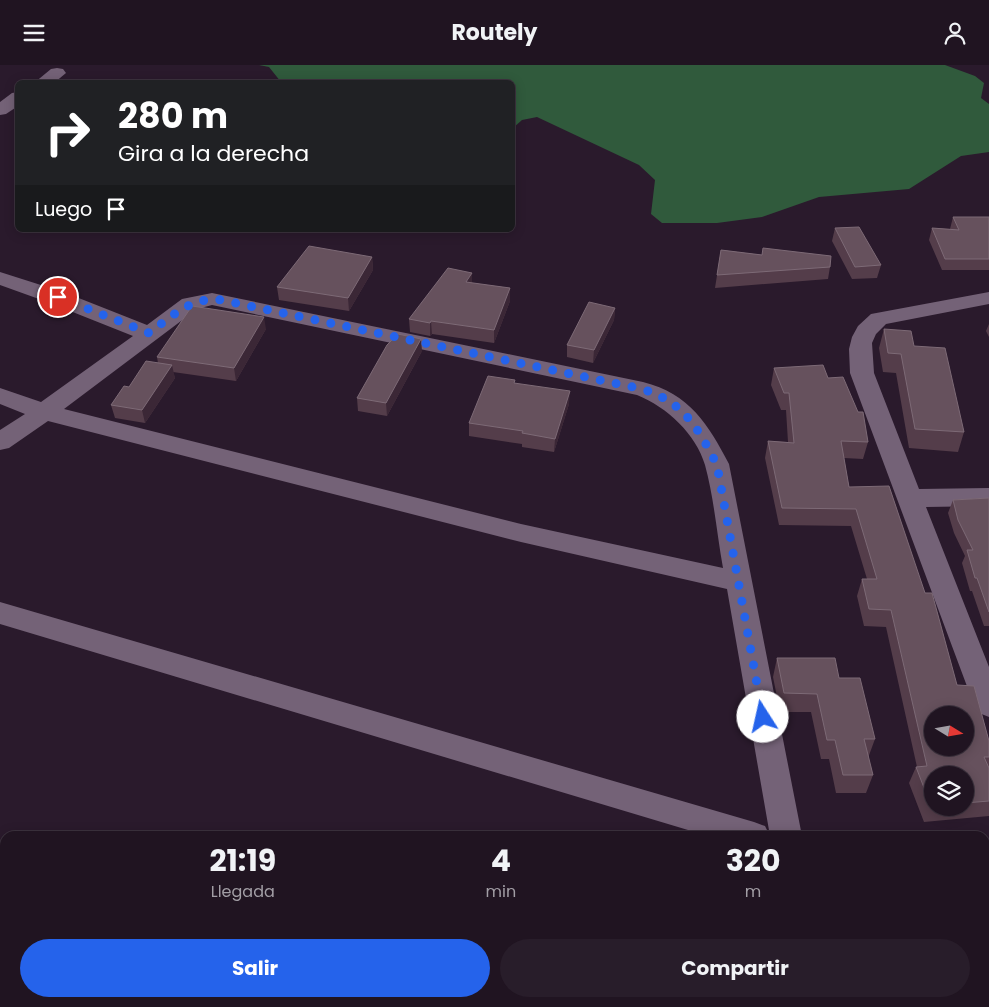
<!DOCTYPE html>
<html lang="es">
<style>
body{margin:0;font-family:Poppins,sans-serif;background:#281d2a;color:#f1f3f6;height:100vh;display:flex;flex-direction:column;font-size:19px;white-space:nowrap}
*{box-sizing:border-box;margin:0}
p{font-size:16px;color:#a29ea5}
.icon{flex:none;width:28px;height:28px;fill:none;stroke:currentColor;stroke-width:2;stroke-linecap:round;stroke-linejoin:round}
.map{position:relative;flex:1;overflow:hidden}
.panel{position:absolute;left:0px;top:766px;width:990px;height:176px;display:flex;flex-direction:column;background:#201421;border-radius:15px 15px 0 0;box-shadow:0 2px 12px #0003,0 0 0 1px #3d333f}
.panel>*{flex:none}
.banner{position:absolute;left:15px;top:15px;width:500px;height:152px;border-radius:8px;box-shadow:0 2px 12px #0003,0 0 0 1px #3d333f;background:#202124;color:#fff;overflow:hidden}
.needle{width:32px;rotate:101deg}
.tools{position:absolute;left:924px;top:641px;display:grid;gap:10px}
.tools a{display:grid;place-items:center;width:50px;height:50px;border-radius:50%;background:#201421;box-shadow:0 2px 12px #0003,0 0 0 1px #3d333f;font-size:25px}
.pin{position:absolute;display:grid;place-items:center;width:42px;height:42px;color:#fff;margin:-21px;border:2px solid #fff;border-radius:50%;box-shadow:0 1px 5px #0007}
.me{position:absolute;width:55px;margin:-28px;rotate:350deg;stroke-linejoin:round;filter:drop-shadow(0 0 4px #0008)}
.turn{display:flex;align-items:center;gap:18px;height:105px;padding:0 20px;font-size:22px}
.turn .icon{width:65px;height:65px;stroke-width:2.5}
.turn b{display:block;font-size:35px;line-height:42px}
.then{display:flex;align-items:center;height:48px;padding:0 20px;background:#0003;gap:10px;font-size:19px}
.eta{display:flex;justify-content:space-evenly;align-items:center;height:85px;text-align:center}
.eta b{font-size:30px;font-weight:700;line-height:35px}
.action{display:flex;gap:10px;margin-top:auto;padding:10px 20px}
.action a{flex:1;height:58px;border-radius:30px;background:#2563eb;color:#fff;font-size:20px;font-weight:700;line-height:58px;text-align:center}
.action a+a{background:#281d2a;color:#f1f3f6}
header{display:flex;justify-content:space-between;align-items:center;height:65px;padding:0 20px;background:#201421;font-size:22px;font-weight:700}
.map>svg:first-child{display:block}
</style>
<header><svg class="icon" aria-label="menu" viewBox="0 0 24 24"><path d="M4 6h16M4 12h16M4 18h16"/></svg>Routely<svg class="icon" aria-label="person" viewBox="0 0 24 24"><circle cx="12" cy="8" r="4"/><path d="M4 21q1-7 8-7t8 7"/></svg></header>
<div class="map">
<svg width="989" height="942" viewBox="0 0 989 942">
<rect width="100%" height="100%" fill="#2a1a2c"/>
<path fill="#305a3c" d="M259,0H945L975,11L984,18L981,33L989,39V87L961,91L909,124L819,132L762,152L717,158H662L651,149L655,115L639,100L537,52L522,55L513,63L512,18L281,17L269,2Z"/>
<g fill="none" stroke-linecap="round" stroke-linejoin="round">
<path fill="#746277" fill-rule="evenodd" d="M57,3L63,4L66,8L54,18H34L51,4Z
M18,27V41L6,49L0,50V37L12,28Z
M0,207L66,228L147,260L182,234L212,228L643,317C690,329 708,359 729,399L802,771H708L0,559V537L754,757L765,761L770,771L727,524L521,477L48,356L9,383L0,385V365L25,349L0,339V323L41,337L133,271L50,238L0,220ZM212,240L637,330C667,342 696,369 705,400C714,433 717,470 723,503L521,459L64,344L197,244Z
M989,227V239L886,259L876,269L872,278L874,308L919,424L989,423V441L926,442L989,602V652L979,648L974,640L850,308L849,284L852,272L858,261L871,249Z
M799,938H834L836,942H800Z"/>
</g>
<path fill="#543d4a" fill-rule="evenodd" d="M953,152H989V205H942L929,175L932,163L950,164Z
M835,163L881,200L877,213L852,214L832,176Z
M763,183L830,202L828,214L715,223L721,185L762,190Z
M372,192L373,205L349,246L279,235L277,222Z
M472,218L510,223V236L494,278L432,269L430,271L410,267L409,254Z
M615,243L614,255L593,298L567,292V280Z
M989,259V272L986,266Z
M266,264L236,316L173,307L175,313L145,358L115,353L111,340L129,322L158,298L157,292Z
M884,264L914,281L964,367L958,387L909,383L896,308L883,307L879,283Z
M422,286L387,351L358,346L357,333Z
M774,303L828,313L868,377L863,394L844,393L849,422L925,528L957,620L989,676V751L924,757L909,718L916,702H917L886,562L864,561L857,531L862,514H867L851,461L779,460L765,393L768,376L788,377L786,345H781L771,320ZM932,710H965V742H932Z
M515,318L569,339L554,387L522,382V379L469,371V358Z
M989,433V561H984L972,526H970L962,498L965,491L954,468L948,448L953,435Z
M777,593L839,613L875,674L868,693L873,710L866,728H836L829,694H821L811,647H780L773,612Z
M958,938H985L989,942H960Z"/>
<path fill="#3b2736" d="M372,192L373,205L349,246L348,233Z
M472,208V221L466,217Z
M510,223V236L494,278V265Z
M615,243L614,255L593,298L594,285Z
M264,252L266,264L236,316L234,303Z
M431,256L432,269L430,271V258Z
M421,274L422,286L387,351L386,338Z
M172,300L175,313L145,358L142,345Z
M570,326L569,339L554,387L555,374Z"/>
<path fill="#66515d" stroke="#7d6a76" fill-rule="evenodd" d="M953,152H989V194H945L932,163L959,165Z
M859,162L881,200L855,202L835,163Z
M309,181L372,192L348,233L277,222Z
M763,183L831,191L830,202L717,210L721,185L762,190Z
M448,203L472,208L466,217L510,223L494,265L431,256L430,258L409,254Z
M589,237L615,243L594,285L567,280Z
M192,241L264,252L234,303L157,292Z
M884,264L911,266L914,281L945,283L964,367L915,364L901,289L888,288Z
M398,269L421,274L386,338L357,333L387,280Z
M146,296L172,300L142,345L111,340L124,321L129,322Z
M823,300L828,313L843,312L858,347H863L868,377L841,376L849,422L889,421L925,528H932L957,620L974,621L989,676V692H984L989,703V736L965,738V710H932V741H931L916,702L927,701L891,545L869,544L862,514H877L856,444L782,443L768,376L794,378L789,328H784L774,303ZM932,650H965V682H932Z
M488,311L515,315L514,318L570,326L555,374L522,368L523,366L469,358Z
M989,433V547L977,513H975L967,485H973L958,455L953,435Z
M777,593H835L839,613H860L875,674H864L873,710H843L835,675H827L817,629L784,628Z
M985,788H989V942H974L972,938H985Z"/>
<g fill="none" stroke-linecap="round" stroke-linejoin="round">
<path stroke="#2563eb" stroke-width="9" stroke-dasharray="0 16.2" d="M58,232L149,268C171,252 192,231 221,235L642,324C684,337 698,363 717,400L763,652"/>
</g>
</svg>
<div class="tools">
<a><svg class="needle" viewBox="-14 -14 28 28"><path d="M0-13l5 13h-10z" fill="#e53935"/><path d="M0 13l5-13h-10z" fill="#a29ea5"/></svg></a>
<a><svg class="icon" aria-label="layers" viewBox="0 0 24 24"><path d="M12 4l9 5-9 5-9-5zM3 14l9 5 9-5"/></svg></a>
</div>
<div class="pin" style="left:58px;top:232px;background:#d93025"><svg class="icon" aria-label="arrive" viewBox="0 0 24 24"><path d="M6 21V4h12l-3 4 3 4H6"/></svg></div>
<svg class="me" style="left:763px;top:652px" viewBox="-20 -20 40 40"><circle r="19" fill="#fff"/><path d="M0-13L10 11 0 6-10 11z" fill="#2563eb"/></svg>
<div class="banner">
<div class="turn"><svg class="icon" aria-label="right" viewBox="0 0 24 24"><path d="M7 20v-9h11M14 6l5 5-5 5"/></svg><div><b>280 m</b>Gira a la derecha</div></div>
<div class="then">Luego<svg class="icon" aria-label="arrive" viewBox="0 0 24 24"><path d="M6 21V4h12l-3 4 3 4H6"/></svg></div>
</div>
<section class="panel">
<div class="eta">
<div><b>21:19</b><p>Llegada</p></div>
<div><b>4</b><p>min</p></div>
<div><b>320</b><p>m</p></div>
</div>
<div class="action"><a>Salir</a><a>Compartir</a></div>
</section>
</div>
